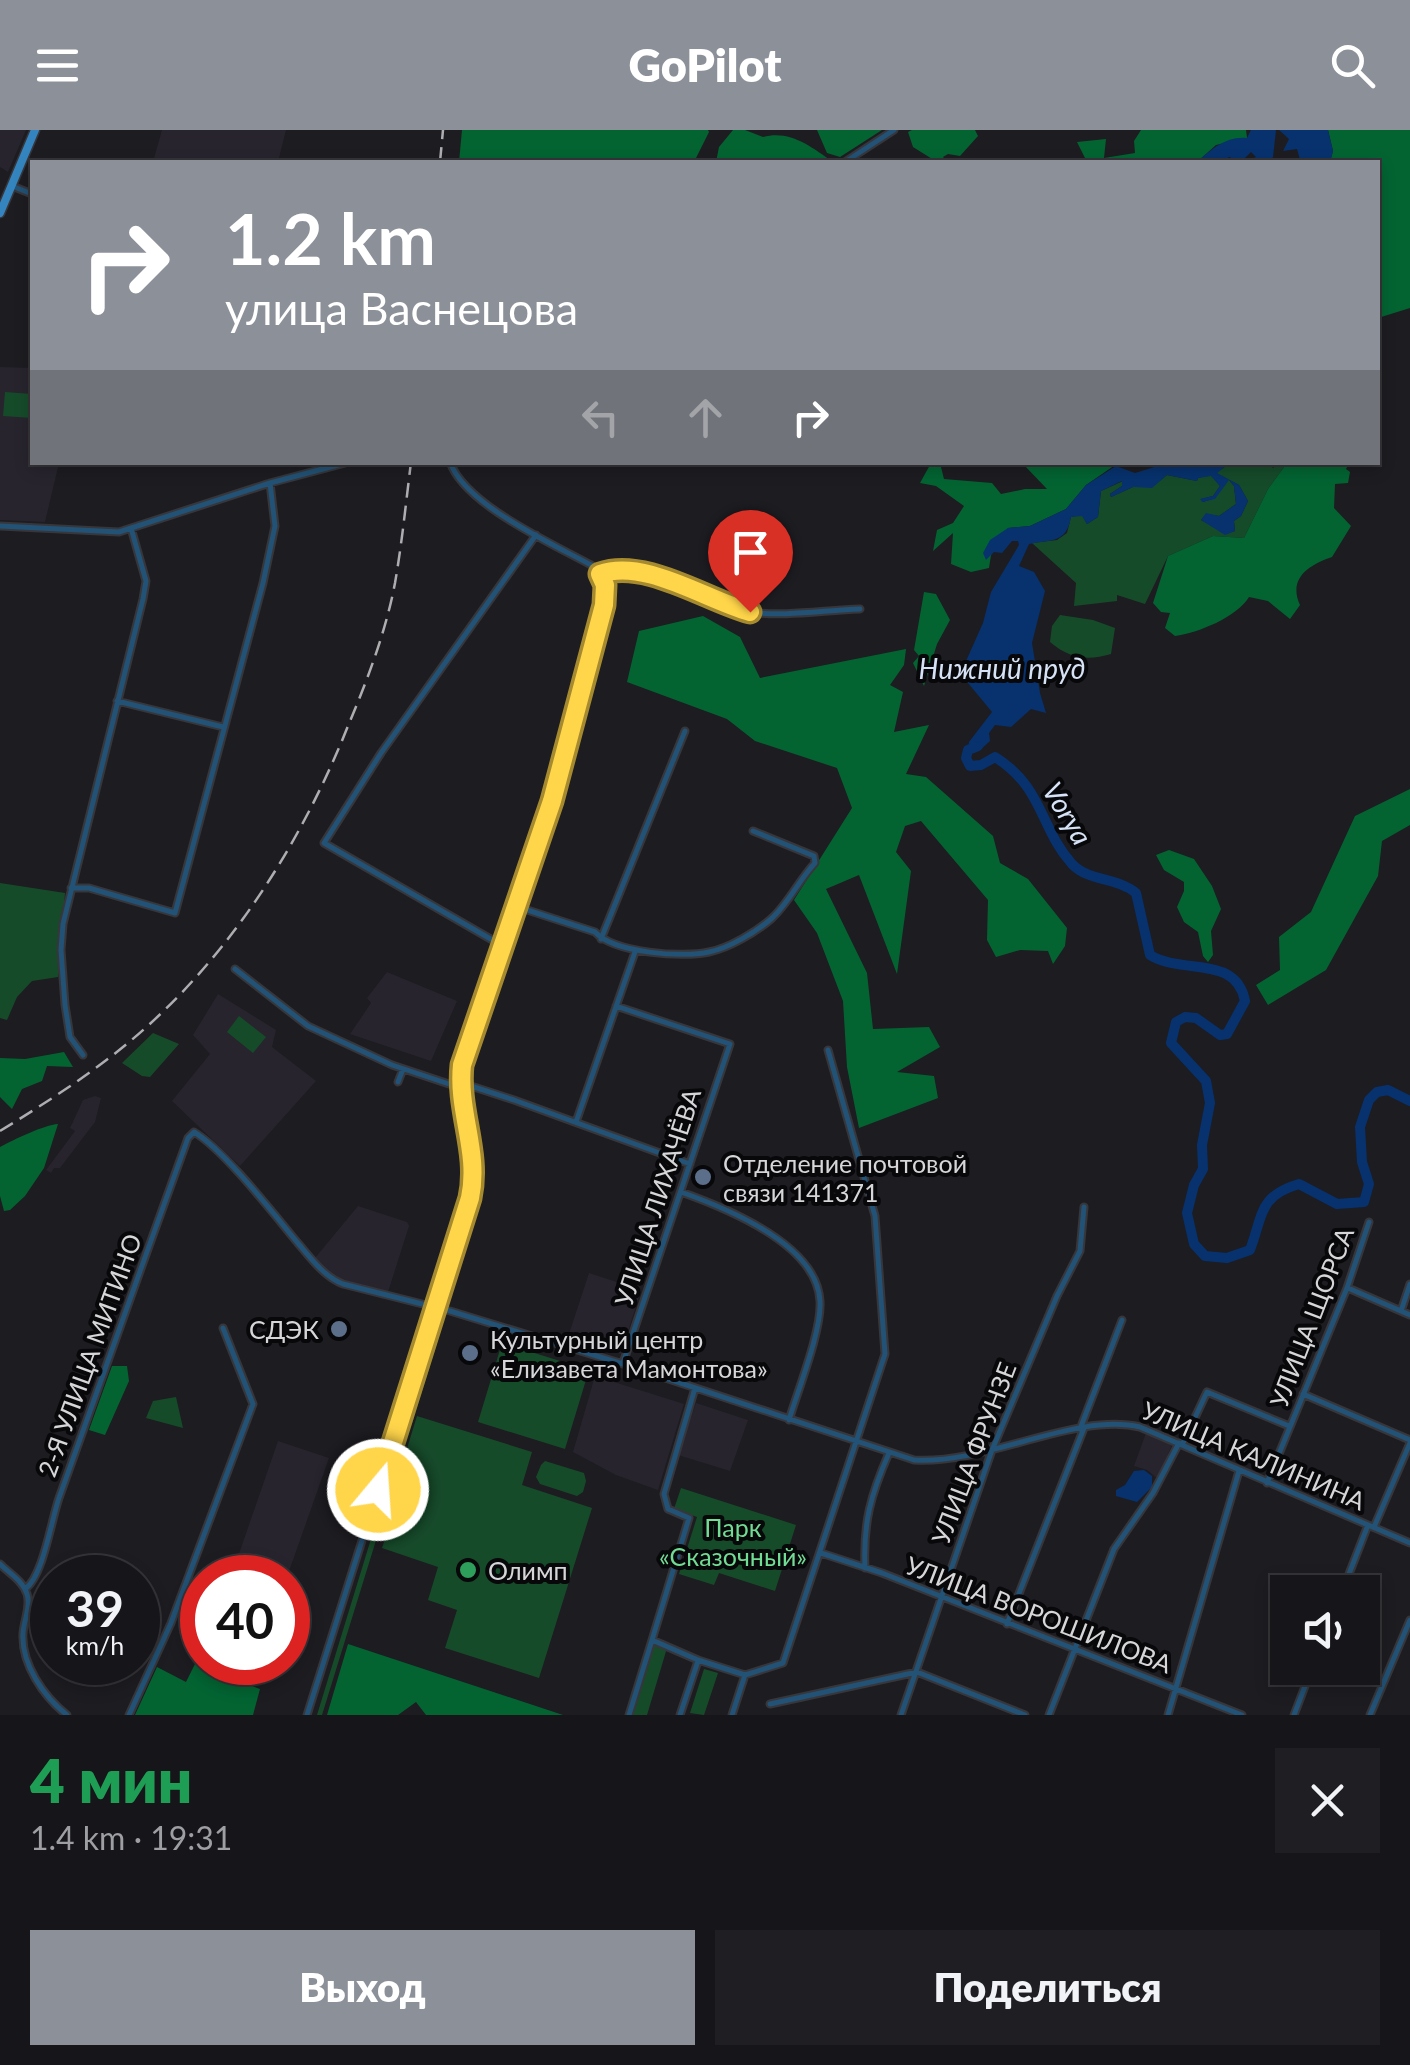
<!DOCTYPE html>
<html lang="ru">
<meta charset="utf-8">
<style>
body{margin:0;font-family:Lato,sans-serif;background:#1f1e22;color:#f1f3f6;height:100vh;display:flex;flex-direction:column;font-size:38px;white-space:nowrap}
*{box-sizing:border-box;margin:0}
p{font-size:32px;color:#9e9fa2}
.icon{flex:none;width:55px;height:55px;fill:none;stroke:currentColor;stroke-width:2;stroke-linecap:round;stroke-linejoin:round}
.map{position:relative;height:1585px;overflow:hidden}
.sheet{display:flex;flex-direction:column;background:#161519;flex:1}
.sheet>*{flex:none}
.top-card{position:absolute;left:30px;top:30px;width:1350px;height:305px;border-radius:0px;box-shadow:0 5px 15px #0003,0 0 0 2px #353438;background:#8c9099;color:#fff;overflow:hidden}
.controls{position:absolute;left:1270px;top:1445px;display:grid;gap:20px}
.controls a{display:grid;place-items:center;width:110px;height:110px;border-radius:0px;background:#161519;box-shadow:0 5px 15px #0003,0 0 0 2px #353438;font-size:50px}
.speed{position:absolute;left:30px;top:1425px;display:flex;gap:20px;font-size:50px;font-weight:700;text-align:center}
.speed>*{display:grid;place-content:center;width:130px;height:130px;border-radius:50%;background:#161519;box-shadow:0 5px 15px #0003,0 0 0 2px #353438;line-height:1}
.speed small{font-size:25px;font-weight:400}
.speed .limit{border:15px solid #d22;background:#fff;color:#111}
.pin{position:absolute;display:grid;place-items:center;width:85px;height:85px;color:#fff;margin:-102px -42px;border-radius:50% 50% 50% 0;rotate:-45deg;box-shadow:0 0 10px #0007}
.pin .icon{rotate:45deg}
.me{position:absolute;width:110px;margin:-55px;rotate:18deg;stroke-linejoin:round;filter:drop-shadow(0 0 8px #0008)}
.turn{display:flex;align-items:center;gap:35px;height:210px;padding:0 30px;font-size:45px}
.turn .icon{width:130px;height:130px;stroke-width:2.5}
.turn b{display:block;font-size:70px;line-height:85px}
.lanes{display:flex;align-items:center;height:95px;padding:0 30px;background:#0003;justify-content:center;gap:50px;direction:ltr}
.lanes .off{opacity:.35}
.round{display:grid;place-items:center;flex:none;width:105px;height:105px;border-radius:0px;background:#1f1e22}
.headline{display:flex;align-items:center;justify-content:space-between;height:170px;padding:0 30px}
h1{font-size:60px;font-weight:800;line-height:75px;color:#1e9e55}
.primary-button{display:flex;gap:20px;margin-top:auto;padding:20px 30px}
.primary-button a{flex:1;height:115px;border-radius:0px;background:#8c9099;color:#fff;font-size:40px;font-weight:800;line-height:115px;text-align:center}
.primary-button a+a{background:#1f1e22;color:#f1f3f6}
header{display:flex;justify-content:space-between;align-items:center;height:130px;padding:0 30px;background:#8c9099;color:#fff;font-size:45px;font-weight:800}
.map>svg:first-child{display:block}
</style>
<header><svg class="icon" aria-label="menu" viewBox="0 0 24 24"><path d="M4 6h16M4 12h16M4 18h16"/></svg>GoPilot<svg class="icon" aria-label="search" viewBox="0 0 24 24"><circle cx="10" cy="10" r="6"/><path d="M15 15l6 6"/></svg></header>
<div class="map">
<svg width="1410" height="1585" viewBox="0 0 1410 1585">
<rect width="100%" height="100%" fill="#1d1c21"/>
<path fill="#27242e" d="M0,0H26L8,42L0,37Z
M162,0H286L278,32H153Z
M0,237L32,238V332L59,333L45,392L0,390Z
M387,842L457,871L431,931L350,904L371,873L367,868Z
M218,864L276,900L272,917L316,951L240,1036L172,971L210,924L193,905Z
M95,966L101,968L95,992L60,1038H54L51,1043L46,1040L75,1001L70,998L83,970Z
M358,1076L407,1092L409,1096L388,1162L337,1148L315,1128Z
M589,1143L641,1160L621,1224L568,1207Z
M595,1246L684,1274L658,1360L616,1345L573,1322Z
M696,1273L748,1290L730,1341L678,1325Z
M1146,1303L1172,1315L1158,1349L1147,1340L1134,1336Z
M278,1311L329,1328L287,1447H244L232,1444Z"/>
<path fill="#164b2a" d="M5,262L32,264V288L3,286Z
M1230,333H1269L1273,338L1278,333H1287L1268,359L1244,408L1213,406L1168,426L1145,474L1117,465V471L1074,476L1076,453L1032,413L1057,410L1067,403L1071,387L1082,385L1087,394L1098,387L1101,361L1123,351L1122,356L1110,364L1111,367L1133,357H1152L1167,345L1197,351L1198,348L1211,345L1220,356L1213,366L1201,369L1203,372L1215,368L1228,349L1234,356L1236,374L1219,386L1206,384L1201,390L1226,404L1235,401L1234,391L1241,386L1248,371L1239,355L1216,343Z
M1060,485L1093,490L1115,498L1111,524C1088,531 1070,529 1050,512L1052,496Z
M0,753L65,763L58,847L32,851L17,867L7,890L0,888Z
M239,886L266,907L253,923L227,902Z
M153,903L179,914L150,947L142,946L122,933Z
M442,1197L322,1585H317L435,1200Z
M502,1213L589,1240L565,1319L478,1292Z
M176,1267L183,1298L146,1288L153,1271Z
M417,1286L532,1322L522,1355L592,1378L539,1548L445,1518L457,1480L428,1470L438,1437L382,1418L390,1394L386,1386Z
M545,1331L584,1343L586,1351L583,1362L577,1366L540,1354L536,1347L541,1335Z
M681,1358L796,1395L775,1461L719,1443L714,1455L679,1444L697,1387L674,1379Z
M653,1514L667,1518L647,1585H631Z
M704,1539L718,1543L704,1585L690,1583Z"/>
<path fill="#036432" d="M462,0H708L709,2L694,32H459Z
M733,0H745L763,7C790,0 810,16 833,32H716L719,17Z
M817,0H882L840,27L827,23Z
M912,0H975L978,6L960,26L948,24L943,27L947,32H937L913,17L908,2Z
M1141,0H1246L1247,8L1216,15L1197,32H1079L1085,28L1077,12L1106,9L1104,28L1135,23L1134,11Z
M1328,0H1410V178L1378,188V32H1330L1333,21Z
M931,333H940L944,349L992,353L1001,364L1025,359H1047L1024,335L1008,333H1118L1086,355L1066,379L1030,396L1008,398L991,425L989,438L971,442L951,434L953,403L933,421L937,400L953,393L964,376L936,356L920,353Z
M1287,333H1349L1346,339L1350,342L1348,353L1335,354L1334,378L1351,396L1332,427C1308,435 1288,449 1300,475L1290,489L1268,471L1249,467C1237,487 1198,503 1175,506L1165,498L1170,483L1161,482L1153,473L1168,426L1213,406L1244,408L1268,359Z
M924,462L936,464L950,490L937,514L924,556L913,533L919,526L914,520Z
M703,486L740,507L760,548L906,519L904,535L890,555L903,562L894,602L929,595L906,644L926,647L993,706L1000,733L1028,749L1067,798L1065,816L1053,834L1048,821L1020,820L996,827L987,810L988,770L921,691L905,696L896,722L911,741L897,844L859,745L826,759L867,843L873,899L929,897L940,917L897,942L934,946L938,968L859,998L847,937L843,871L817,803L794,770L852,678L837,638L755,611L727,589L627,552L639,501Z
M1410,659V695L1382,711L1378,746L1326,840L1268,875L1256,855L1280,840L1279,807L1311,782L1355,686Z
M1169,720L1194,729L1212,756L1221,779L1211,801L1213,825L1208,832L1203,826L1198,802L1184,792L1177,777L1184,761V752L1164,740L1156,725Z
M64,922L73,937L47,936L42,951L22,959L12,979L0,967V928L25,929Z
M58,994L44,1038L25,1066L10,1080L4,1081L0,1066V1017C15,1009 44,995 58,994Z
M112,1236H127L129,1251L105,1305L89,1300Z
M348,1514L563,1585H426L416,1572L398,1585H327Z
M195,1534L260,1559L253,1585H135L157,1537L186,1552Z"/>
<path fill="#07326e" d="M1251,0H1276L1273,27L1269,32H1245L1256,27L1251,22L1241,32L1229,27L1223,32H1197C1212,19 1226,6 1247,8Z
M1279,0H1328L1333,21L1330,32H1288L1300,30L1297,19L1283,21L1289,9Z
M1167,333H1196L1199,336L1230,333L1217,343L1239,355L1248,371L1241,386L1234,391L1235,401L1225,405L1201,390L1206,383L1219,386L1236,374L1234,356L1229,350L1215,369L1202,372L1200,369L1213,366L1220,356L1211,346L1198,348L1197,351L1167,345L1152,358L1133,357L1111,367L1110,364L1122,356V351L1101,361L1098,387L1087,394L1082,386L1071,387C1066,414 1052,409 1029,414L1019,436L1034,442L1045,461L1032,513L1040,563L1046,583L1031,579L1011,597L995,595L989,603L990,611L979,621L968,620L969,612L992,582L968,553L962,540L983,493L991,462L1019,415L1018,411H1012L1002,423L994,422L986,430L983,423L990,410L1008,398L1030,396L1066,379L1086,355L1116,336L1135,343Z
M1144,1340L1152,1346V1357L1137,1372L1116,1366V1360L1125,1355L1134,1341Z"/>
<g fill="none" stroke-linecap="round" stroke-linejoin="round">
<path stroke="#07326e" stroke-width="10" d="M978,616L968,620L966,628L970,636L981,635L995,627C1044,658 1039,697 1072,734C1089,752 1117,747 1136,763L1150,825C1182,845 1236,824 1245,871L1227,904L1220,905L1196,888L1185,887L1176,892L1171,913L1206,951L1210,973L1202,1015L1203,1039L1194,1055L1187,1083L1194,1114L1205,1126L1227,1128L1250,1120C1263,1086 1258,1066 1299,1054L1337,1074L1364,1072L1369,1054L1362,1032L1360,997L1369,970L1377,962L1388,960L1410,971"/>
<g stroke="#37363b" stroke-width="9">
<path id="minor" d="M845,32L894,0
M12,56L32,64
M0,396L119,402L270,353L349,332
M600,445C654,425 699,475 750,482C784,487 825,480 860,479
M117,571L223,597
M71,758H89L175,783L263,453L275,396L270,353
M515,776L595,802C614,823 683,828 709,822C729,818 756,802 771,789C788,774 799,750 815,733L814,726L753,701
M601,809L685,601
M501,815L324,713L381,623L536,405
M235,839L308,896L392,935L449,954L471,956L514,970L690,1034
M616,876L730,914L623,1233
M83,925L70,907L65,875L61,820L63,794L143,469L146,451L131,398
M398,952L403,939
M576,992L635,822
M681,1062C726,1078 817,1114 820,1171C822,1200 798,1260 789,1290
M1348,1158L1410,1185
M1401,1181L1410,1154
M695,1258L664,1364L668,1379L689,1388L652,1510L698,1530L745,1545
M1303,1264L1410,1310
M1080,1299L1122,1190
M1182,1315L1207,1262L1289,1296
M1267,1353L1347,1158L1369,1092
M1374,1397L1410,1313
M821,1423L882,1443L1242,1585
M0,1434C9,1443 23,1451 27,1464C31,1476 24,1490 23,1503C21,1534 44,1567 67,1585
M865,1438C863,1392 871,1364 889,1323
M25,1459C43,1447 51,1391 59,1368C101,1248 145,1128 188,1008L194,1002C224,1020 273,1083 297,1112C310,1127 324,1147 343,1154L450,1181L623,1234L914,1330C986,1335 1075,1282 1140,1297L1410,1413
M1342,1462L1368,1395
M1007,1494L1084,1298
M770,1574L917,1542L1025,1585
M129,1585L171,1493L253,1274L223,1198
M307,1585L470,1068C480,1022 457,981 461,935L552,671L606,465L600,445L591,435C553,414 465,375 450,332
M629,1585L652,1510
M680,1585L698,1531
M732,1585L745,1545L783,1533L885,1224L875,1086L828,920
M901,1585L992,1320L1057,1166L1080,1121L1084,1077
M1049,1585L1114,1419L1153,1363L1179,1313
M1168,1585L1239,1341
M1294,1585L1312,1538
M1370,1585L1410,1490"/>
</g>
<g stroke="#37363b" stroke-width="11">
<path id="major" d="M0,83L35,0"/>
</g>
<use href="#minor" stroke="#225275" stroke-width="5"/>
<use href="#major" stroke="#3485bf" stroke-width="8"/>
<path stroke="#aeadb0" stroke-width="2.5" stroke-dasharray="15 8" stroke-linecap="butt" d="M440,32L443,0
M0,1001C39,977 77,953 113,925C220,842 298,721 348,596C367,551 386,501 395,453C402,413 406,372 411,332"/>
</g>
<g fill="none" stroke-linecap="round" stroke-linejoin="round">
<g stroke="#a68a30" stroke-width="25">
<path id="route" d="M378,1360L470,1068C480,1022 457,981 462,935L552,671L604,475L605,455L600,444C645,428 706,470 750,482"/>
</g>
<use href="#route" stroke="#ffd54a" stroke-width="18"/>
</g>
<g fill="#5c6f8a" stroke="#080709" stroke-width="4">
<circle cx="703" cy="1047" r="10"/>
<circle cx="339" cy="1199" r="10"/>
<circle cx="470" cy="1223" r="10"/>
</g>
<circle fill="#2e9e5b" stroke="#080709" stroke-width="4" cx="468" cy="1440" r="10"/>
<g text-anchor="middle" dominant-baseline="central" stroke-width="8" stroke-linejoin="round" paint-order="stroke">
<g font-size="25" fill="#d6d5d8" stroke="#080709" text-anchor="start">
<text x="723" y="1033">Отделение почтовой<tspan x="723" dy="29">связи 141371</tspan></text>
<text x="319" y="1199" text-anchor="end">СДЭК</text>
<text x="490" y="1209">Культурный центр<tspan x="490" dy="29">«Елизавета Мамонтова»</tspan></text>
<text x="488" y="1440">Олимп</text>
</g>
<g font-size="25" fill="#d6d5d8" stroke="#080709">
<text transform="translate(657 1067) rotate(-72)">УЛИЦА ЛИХАЧЁВА</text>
<text transform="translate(1311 1187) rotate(-69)">УЛИЦА ЩОРСА</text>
<text transform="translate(89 1225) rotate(-70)">2-Я УЛИЦА МИТИНО</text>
<text transform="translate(973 1323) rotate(-69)">УЛИЦА ФРУНЗЕ</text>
<text transform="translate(1254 1325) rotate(23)">УЛИЦА КАЛИНИНА</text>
<text transform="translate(1039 1484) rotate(21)">УЛИЦА ВОРОШИЛОВА</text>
</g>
<g font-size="25" fill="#71dc94" stroke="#080709">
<text x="733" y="1397">Парк<tspan x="733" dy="29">«Сказочный»</tspan></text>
</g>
<g font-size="28" font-style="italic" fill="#d6e2f5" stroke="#080709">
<text x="1002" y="538">Нижний пруд</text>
<text transform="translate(1068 683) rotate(59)">Vorya</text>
</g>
</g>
</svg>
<div class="controls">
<a><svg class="icon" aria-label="sound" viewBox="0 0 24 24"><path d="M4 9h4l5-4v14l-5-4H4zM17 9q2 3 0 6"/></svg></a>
</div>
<div class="speed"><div>39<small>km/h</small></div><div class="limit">40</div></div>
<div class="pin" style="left:750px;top:482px;background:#d93025"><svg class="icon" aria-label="arrive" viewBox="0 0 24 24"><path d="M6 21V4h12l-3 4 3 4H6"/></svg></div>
<svg class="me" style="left:378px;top:1360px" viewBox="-20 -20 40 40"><circle r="17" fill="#ffd54a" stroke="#fff" stroke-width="3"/><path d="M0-11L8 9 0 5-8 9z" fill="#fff"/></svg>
<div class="top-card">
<div class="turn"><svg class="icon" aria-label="right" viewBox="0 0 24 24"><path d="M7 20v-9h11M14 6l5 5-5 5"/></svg><div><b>1.2 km</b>улица Васнецова</div></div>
<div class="lanes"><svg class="icon off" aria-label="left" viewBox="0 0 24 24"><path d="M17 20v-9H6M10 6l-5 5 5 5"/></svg><svg class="icon off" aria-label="ahead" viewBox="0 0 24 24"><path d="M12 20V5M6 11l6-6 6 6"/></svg><svg class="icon" aria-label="right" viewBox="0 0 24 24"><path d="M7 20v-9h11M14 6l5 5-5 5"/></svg></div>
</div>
</div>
<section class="sheet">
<div class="headline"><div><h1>4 мин</h1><p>1.4 km · 19:31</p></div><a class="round"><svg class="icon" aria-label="close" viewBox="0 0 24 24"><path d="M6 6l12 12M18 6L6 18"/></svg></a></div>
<div class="primary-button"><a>Выход</a><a>Поделиться</a></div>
</section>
